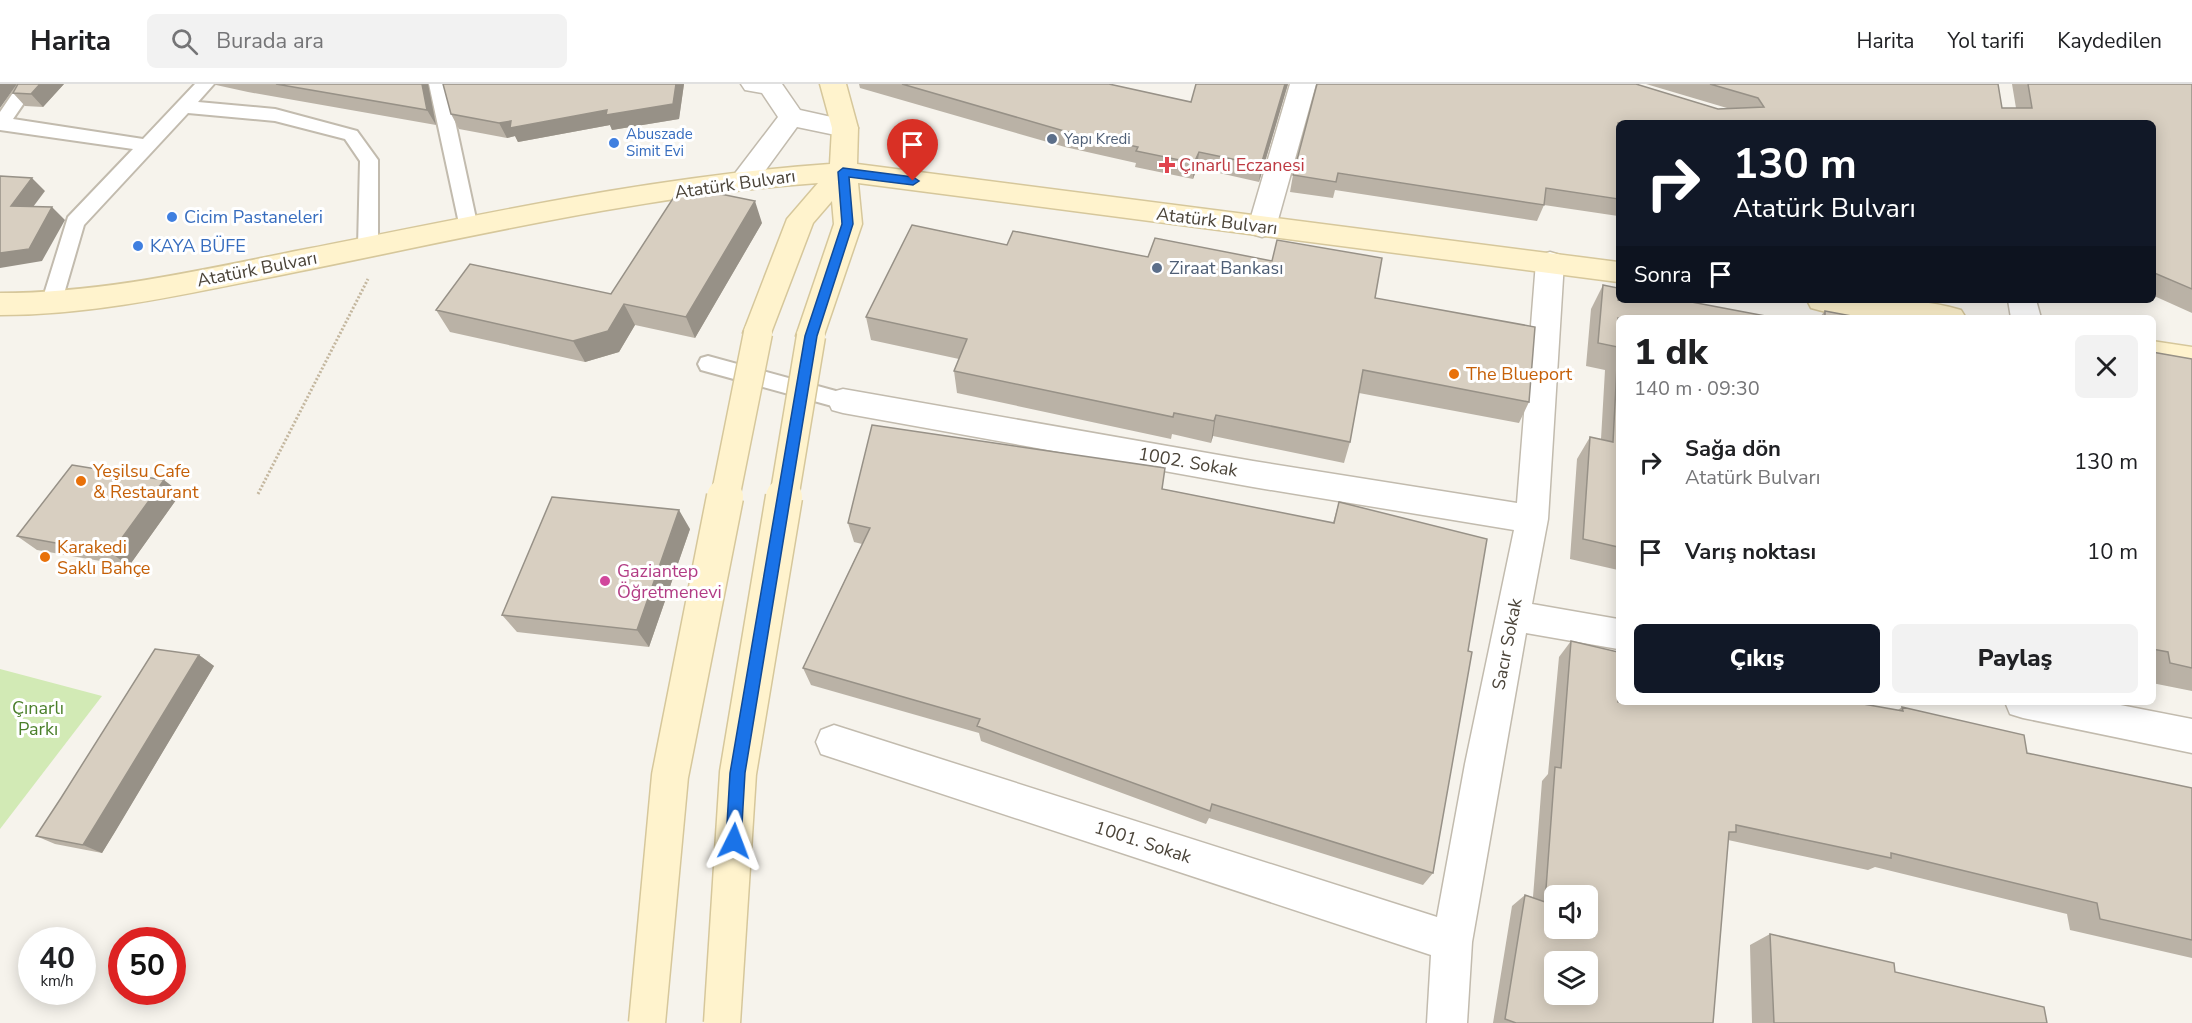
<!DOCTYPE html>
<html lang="tr">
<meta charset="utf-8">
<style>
body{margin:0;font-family:"Nunito Sans",sans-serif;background:#f2f2f2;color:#202124;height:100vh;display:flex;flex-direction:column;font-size:22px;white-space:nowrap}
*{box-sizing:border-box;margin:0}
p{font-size:20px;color:#757577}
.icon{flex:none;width:33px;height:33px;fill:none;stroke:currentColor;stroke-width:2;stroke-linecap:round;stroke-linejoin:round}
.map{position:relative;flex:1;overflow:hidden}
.panel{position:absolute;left:1616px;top:231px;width:540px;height:390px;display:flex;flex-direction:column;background:#fff;border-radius:9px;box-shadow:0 3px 15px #0003}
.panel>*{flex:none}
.banner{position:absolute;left:1616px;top:36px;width:540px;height:183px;border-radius:9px;box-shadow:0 3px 15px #0003;background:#111827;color:#fff;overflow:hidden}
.controls{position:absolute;left:1544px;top:801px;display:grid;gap:12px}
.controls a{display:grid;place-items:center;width:54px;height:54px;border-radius:9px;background:#fff;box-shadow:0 3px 15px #0003;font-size:30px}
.speed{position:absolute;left:18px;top:843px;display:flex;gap:12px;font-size:30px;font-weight:700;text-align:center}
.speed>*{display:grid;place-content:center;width:78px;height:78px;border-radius:50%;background:#fff;box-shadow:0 3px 15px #0003;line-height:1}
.speed small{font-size:15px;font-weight:400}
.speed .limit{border:9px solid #d22;background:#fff;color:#111}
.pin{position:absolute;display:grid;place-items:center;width:51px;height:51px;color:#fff;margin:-62px -26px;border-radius:50% 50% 50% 0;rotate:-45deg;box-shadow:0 0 6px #0007}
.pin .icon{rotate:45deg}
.me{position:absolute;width:66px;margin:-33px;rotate:3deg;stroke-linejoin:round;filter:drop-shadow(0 0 4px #0008)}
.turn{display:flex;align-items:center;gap:21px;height:126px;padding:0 18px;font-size:27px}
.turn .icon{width:78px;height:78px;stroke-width:2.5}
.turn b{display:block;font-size:42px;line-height:51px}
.then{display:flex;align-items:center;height:57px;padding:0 18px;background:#0003;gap:12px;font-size:22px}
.round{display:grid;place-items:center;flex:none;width:63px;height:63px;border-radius:9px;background:#f2f2f2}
.headline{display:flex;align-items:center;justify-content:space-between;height:102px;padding:0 18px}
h1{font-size:36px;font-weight:800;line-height:45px}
.cta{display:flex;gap:12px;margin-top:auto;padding:12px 18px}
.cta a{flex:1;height:69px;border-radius:9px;background:#111827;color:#fff;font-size:24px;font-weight:800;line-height:69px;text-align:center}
.cta a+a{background:#f2f2f2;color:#202124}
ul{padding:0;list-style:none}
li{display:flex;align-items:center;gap:18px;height:90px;padding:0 18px}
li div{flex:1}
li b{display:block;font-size:22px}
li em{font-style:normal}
header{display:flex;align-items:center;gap:36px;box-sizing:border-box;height:84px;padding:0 30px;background:#fff;border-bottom:2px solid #e0e0e0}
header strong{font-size:28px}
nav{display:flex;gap:33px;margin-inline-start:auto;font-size:21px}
.search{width:420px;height:54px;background:#f2f2f2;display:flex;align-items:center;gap:15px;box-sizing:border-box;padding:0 21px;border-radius:9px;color:#757577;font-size:22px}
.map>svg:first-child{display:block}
</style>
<header>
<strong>Harita</strong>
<div class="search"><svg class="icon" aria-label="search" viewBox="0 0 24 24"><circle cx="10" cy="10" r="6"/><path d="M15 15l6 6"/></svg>Burada ara</div>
<nav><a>Harita</a><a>Yol tarifi</a><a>Kaydedilen</a></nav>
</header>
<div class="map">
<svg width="2192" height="939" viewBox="0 0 2192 939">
<rect width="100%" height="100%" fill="#f6f3ec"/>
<path fill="#d2eab5" d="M0,585L102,612L0,745Z"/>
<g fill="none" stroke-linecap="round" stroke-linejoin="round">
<g stroke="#c2bbae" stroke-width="4">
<path id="lane" d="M19,0H37L13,35L143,55L195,0H214L198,18L275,25L357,47L378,76V163L375,168H361L358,163L360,77L345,55L275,37L188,29L84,141L61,220L58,225L51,227L44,225L41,220L68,133L133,65L0,46V28Z
M429,0H447L478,144L476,149H462L460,144Z
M708,272L843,309L850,311L853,317L850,323L843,325L701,286L698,280L701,274Z"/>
</g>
<g stroke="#c2bbae" stroke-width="3">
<path id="street" d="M741,0H782L800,26L854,38L858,44L854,50L845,53L797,43L754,102L745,104L736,102L732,95L736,88L778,33L762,9L745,6Z
M1290,0H1316L1276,143L1272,150L1262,153L1252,150L1248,143Z
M1550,168L1560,171L1564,178L1548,435L1532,520L1618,535V565L1526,549L1472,858L1467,939H1427L1431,871L821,670L816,658L821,646L834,641L1437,833L1465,680L1514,446L1253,403L843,329L832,326L828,317L832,308L843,305L1253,377L1517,419L1536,178L1540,171Z
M2008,216H2036L2041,234H2011Z
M2005,618H2105L2192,635V669L2023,634L2010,630Z"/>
</g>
<g stroke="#d6c79b" stroke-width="3">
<path id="secondary" d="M820,0H846L858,44L857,80L1618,178V198L858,99L862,140L821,260L811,263L801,260L796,252L834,140L832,117L813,139L768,257L758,260L748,257L743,249L787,135L818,99C640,112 465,154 291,189C194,208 99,231 0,231V209C102,209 201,186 301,166C476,132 652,92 830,80L832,44Z
M1807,216C1857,216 1912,211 1961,226L1966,234C1915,234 1860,239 1811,224Z
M2152,257L2192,263V287L2152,280Z"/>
</g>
<path stroke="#c4b79f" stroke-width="3" stroke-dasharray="2 2" stroke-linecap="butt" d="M258,410L368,195"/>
<use href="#lane" fill="#fff" fill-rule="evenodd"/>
<use href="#street" fill="#fff" fill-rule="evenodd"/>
<use href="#secondary" fill="#fff3cd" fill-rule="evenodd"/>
<g stroke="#d6c79b" stroke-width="31" stroke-linecap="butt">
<path id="secondary-bridge-far1" d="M725,414L758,249
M784,414L811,252"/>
</g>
<g stroke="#d6c79b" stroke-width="39" stroke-linecap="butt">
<path id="secondary-bridge" d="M647,939L670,692L725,413
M722,939L738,689L784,413"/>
</g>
<use href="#secondary-bridge-far1" stroke="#fff3cd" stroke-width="28"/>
<use href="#secondary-bridge" stroke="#fff3cd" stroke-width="36"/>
</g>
<path fill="#bab2a6" d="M18,0H64L43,23L25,22L13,9Z
M215,0H428L436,41L248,8L216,1Z
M443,0H684L679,35L612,46L610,41L518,58L515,52L507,54L459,45L451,30Z
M859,0H1109L1191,18L1196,0H1288L1259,98L1197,84L1193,95L1135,83L1136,79L1065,63L860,4Z
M1317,0H1636L1718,25L1727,24L1646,0H1998L2002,24H2016L2012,0H2192V229L2152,211V39H1618V132L1544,121L1537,137L1335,106L1333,114L1290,108L1293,91Z
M762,139L695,254L635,241L619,268L585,278L450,248L436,226L611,210Z
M1007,161L1148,173L1375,214L1529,318L1519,339L1359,309L1350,358L1344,379L1213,352L1211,359L1172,350L1171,355L957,309L954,287L959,275L871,256L866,233Z
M1603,201L1618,234V486L1570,475L1577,375L1590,353L1601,355L1605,286L1586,282L1591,225Z
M1825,227L1862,234H1819Z
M2152,268L2192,275V607L2152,599Z
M1163,405L1333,439L1339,418L1468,567L1433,789L1423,801L1209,734L1206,740L981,657L979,649L811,601L803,584L862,460L854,458L848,439Z
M181,409L129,482L37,466L17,452Z
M690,445L649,563L517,548L502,531Z
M1571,557L1618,618L1898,626L1902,623L2027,669L2192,704V874L2070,846L2067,830L1875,783L1868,786L1728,756L1713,939H1493L1512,822L1525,811L1533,813L1542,697L1548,690L1559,573Z
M199,571L214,582L102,769L55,760L36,752Z
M1770,850L1895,888L2047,939H1752L1750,861Z"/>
<path fill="#979187" d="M0,0H17L0,24Z
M40,0H64L43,23L31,10Z
M422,0H428L436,41L427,26Z
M676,0H684L679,35L612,46L610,41L518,58L515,52L507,54L499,39Z
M1285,0H1288L1259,98L1261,81Z
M1199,68L1197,84L1193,95L1194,79Z
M32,94L45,107L24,135L11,122Z
M755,117L762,139L695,254L686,233Z
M52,123L65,136L42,177L0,184V169Z
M624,220L635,241L619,268L585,278L573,257Z
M1216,331L1213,352L1211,359L1214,337Z
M164,396L181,409L129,482L111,469Z
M679,426L690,445L649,563L637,546Z
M199,571L214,582L115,748L102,769L83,761Z"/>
<path fill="#d8cfc1" stroke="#979187" stroke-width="1.5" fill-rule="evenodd" d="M18,0H40L31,10L13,9Z
M276,0H422L427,26Z
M443,0H676L673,20L606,31L607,26L510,44L511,37L499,39L451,30Z
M902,0H1109L1191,18L1196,0H1285L1261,81L1199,68L1194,79L1136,67L1138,63L1064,47Z
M1317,0H1636L1718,25L1764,23L1758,14L1710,0H1998L2002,24H2032L2028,0H2192V205L2152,188V39H1618V115L1546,104L1544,121L1338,89L1336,98L1293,91Z
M0,92L32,94L11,122L52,123L29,165L0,169Z
M681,102L755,117L686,233L624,220L608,247L573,257L436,226L470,180L611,210Z
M912,141L1007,161L1013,147L1148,173L1155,154L1272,177L1277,156L1382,174L1375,214L1535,243L1529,318L1363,286L1350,358L1216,331L1214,337L1174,329L1173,333L954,287L967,255L866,233Z
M1603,201L1618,204V216H1681L1776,234H1618V463L1583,455L1590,353L1613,358L1618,263L1598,259Z
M1825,227L1862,234H1825Z
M2152,268L2192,275V584L2170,579L2168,568L2152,565Z
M872,341L1165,384L1162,405L1334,439L1339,418L1487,455L1468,567L1472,568L1433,789L1212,720L1210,727L977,642L980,635L803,584L870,444L848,439Z
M72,381L164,396L111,469L17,452Z
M552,413L679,426L637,546L502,531Z
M1571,557L1618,568V618H1852L1903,627L1902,623L2024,651L2027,669L2192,704V856L2100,835L2097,819L1891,769V774L1736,741V748H1729L1713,939H1516L1505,935L1525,811L1545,818L1555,683L1561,684ZM1554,812H1587V844H1554ZM1554,878H1587V910H1554Z
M155,565L199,571L96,740L83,761L36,752L61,714Z
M1770,850L1894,879L1895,888L2044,923L2047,939H1774Z"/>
<path fill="#1a73e8" stroke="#114b97" stroke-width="1.5" d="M843,84L913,93L919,97L913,101L849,93L853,140L817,252L745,689L741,757L739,763L734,765L728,763L726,757L730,689L805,252L842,140L838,88Z"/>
<g fill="#5c6f8a" stroke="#fff" stroke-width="2">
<circle cx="1052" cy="55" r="6"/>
<circle cx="1157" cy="184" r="6"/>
</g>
<g fill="#3f7fe0" stroke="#fff" stroke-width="2">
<circle cx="614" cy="59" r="6"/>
<circle cx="172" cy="133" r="6"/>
<circle cx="138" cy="162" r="6"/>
</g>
<path fill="#e0444e" stroke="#fff" stroke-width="2" d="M1164 72h6v6h6v6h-6v6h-6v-6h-6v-6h6z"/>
<g fill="#e8710a" stroke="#fff" stroke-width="2">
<circle cx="1454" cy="290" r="6"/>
<circle cx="81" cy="397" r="6"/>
<circle cx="45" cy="473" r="6"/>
</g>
<circle fill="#d1479c" stroke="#fff" stroke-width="2" cx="605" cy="497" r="6"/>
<g text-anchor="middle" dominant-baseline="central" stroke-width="6" stroke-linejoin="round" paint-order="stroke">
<g font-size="15" fill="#366cbe" stroke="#fff" text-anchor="start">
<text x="626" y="50">Abuszade<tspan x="626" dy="17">Simit Evi</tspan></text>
</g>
<g font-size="15" fill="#4e5e75" stroke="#fff" text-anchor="start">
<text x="1064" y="55">Yapı Kredi</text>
</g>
<g font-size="18" fill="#be3a42" stroke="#fff" text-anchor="start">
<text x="1179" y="81">Çınarlı Eczanesi</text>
</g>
<g font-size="18" fill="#4b4439" stroke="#fff">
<text transform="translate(735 100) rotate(-8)">Atatürk Bulvarı</text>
<text transform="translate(1217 137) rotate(7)">Atatürk Bulvarı</text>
<text transform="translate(257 185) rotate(-11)">Atatürk Bulvarı</text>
<text transform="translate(1188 378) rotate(10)">1002. Sokak</text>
<text transform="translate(1507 560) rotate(-79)">Sacır Sokak</text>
<text transform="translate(1143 758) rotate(18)">1001. Sokak</text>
</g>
<g font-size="18" fill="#366cbe" stroke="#fff" text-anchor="start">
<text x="184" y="133">Cicim Pastaneleri</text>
<text x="150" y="162">KAYA BÜFE</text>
</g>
<g font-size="18" fill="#4e5e75" stroke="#fff" text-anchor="start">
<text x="1169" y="184">Ziraat Bankası</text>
</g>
<g font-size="18" fill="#c56008" stroke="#fff" text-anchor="start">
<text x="1466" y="290">The Blueport</text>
<text x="93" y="387">Yeşilsu Cafe<tspan x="93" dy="21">&amp; Restaurant</tspan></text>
<text x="57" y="463">Karakedi<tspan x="57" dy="21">Saklı Bahçe</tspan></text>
</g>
<g font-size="18" fill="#b23c85" stroke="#fff" text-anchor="start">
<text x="617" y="487">Gaziantep<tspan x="617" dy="21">Öğretmenevi</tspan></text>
</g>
<g font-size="18" fill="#4a7f2a" stroke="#fff">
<text x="38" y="624">Çınarlı<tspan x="38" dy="21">Parkı</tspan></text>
</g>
</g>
</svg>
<div class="controls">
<a><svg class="icon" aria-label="sound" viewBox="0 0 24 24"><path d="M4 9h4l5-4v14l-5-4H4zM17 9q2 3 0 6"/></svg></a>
<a><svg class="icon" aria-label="layers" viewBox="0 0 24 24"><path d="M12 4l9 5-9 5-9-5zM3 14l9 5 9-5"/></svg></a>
</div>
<div class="speed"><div>40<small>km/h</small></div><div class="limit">50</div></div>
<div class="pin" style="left:913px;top:97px;background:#d93025"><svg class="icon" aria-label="arrive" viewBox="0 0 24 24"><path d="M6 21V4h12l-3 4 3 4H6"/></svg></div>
<svg class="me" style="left:734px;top:757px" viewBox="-20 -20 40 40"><path d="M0-17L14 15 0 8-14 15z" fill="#1a73e8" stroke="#fff" stroke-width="4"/></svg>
<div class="banner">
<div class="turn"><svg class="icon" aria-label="right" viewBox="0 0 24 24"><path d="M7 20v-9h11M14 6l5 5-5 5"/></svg><div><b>130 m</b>Atatürk Bulvarı</div></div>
<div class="then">Sonra<svg class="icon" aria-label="arrive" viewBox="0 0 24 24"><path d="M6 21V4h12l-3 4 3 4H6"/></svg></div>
</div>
<section class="panel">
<div class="headline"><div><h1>1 dk</h1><p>140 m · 09:30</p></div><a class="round"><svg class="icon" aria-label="close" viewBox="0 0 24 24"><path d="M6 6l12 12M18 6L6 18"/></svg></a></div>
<ul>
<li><svg class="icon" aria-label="right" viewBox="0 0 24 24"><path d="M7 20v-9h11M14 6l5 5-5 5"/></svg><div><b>Sağa dön</b><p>Atatürk Bulvarı</p></div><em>130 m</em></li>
<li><svg class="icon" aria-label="arrive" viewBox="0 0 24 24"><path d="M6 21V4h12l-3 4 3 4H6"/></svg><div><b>Varış noktası</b></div><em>10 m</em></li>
</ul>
<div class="cta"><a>Çıkış</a><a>Paylaş</a></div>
</section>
</div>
